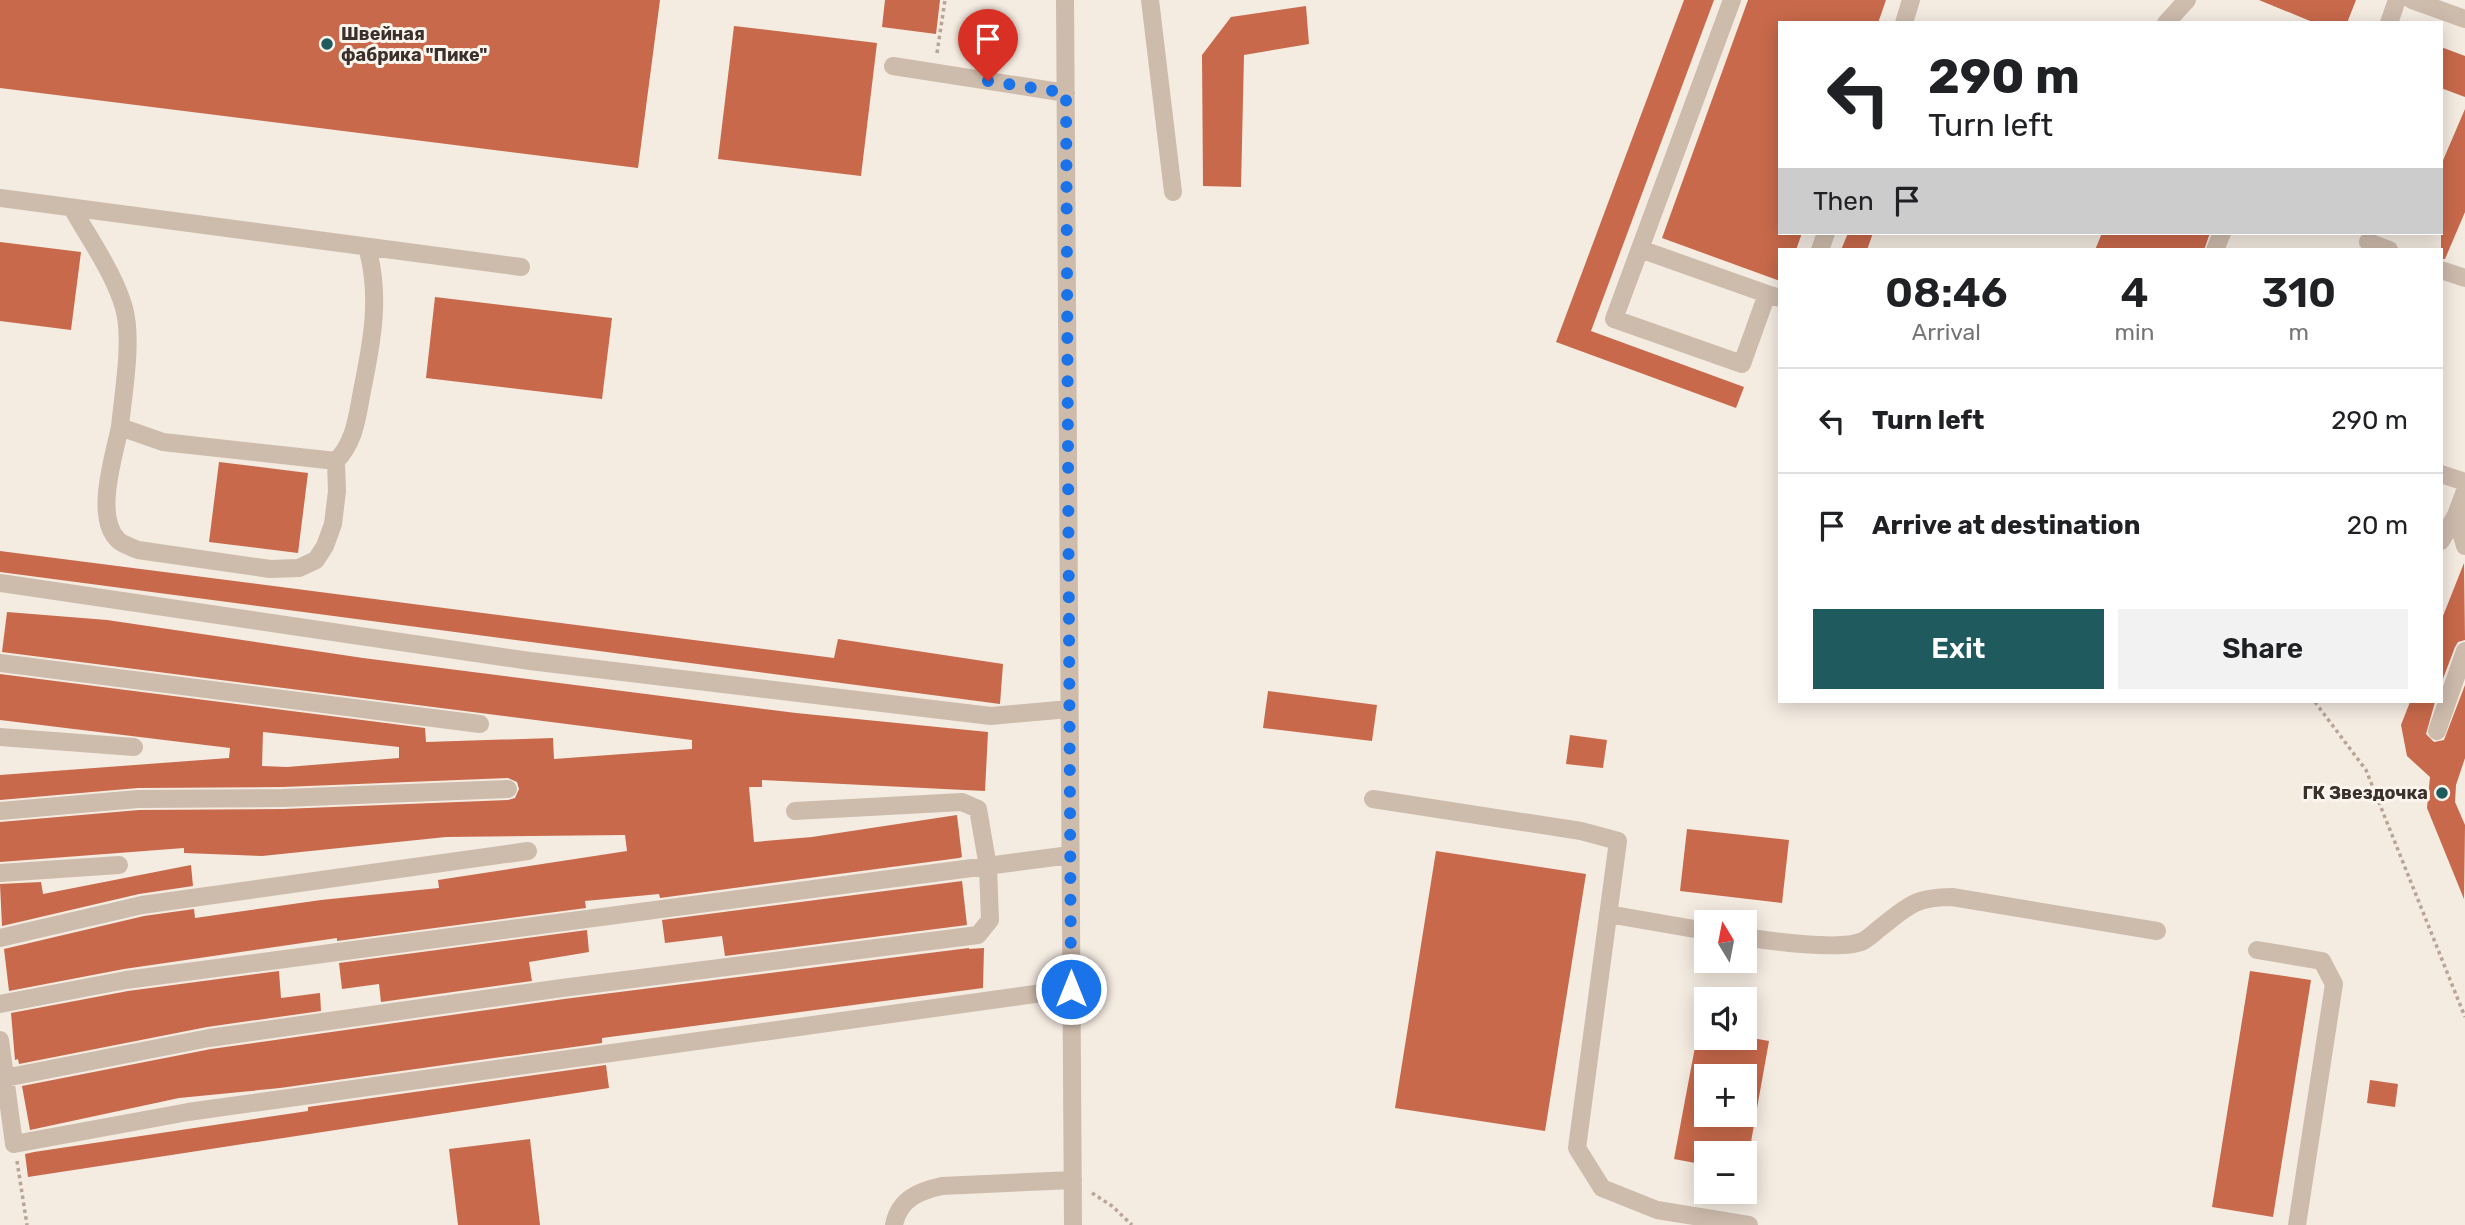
<!DOCTYPE html>
<meta charset="utf-8">
<style>
body{margin:0;font-family:Rubik,sans-serif;background:#f2f2f2;color:#202124;height:100vh;display:flex;flex-direction:column;font-size:26px;white-space:nowrap}
*{box-sizing:border-box;margin:0}
p{font-size:23px;color:#757577}
.icon{flex:none;width:38px;height:38px;fill:none;stroke:currentColor;stroke-width:2;stroke-linecap:round;stroke-linejoin:round}
.map{position:relative;flex:1;overflow:hidden}
.drawer{position:absolute;left:1778px;top:248px;width:665px;height:455px;display:flex;flex-direction:column;background:#fff;border-radius:0px;box-shadow:0 4px 18px #0003}
.drawer>*{flex:none}
.banner{position:absolute;left:1778px;top:21px;width:665px;height:214px;border-radius:0px;box-shadow:0 4px 18px #0003;background:#fff;color:#202124;overflow:hidden}
.needle{width:46px;rotate:350deg}
.fabs{position:absolute;left:1694px;top:910px;display:grid;gap:14px}
.fabs a{display:grid;place-items:center;width:63px;height:63px;border-radius:0px;background:#fff;box-shadow:0 4px 18px #0003;font-size:35px}
.pin{position:absolute;display:grid;place-items:center;width:60px;height:60px;color:#fff;margin:-72px -30px;border-radius:50% 50% 50% 0;rotate:-45deg;box-shadow:0 0 7px #0007}
.pin .icon{rotate:45deg}
.me{position:absolute;width:77px;margin:-38px;rotate:0deg;stroke-linejoin:round;filter:drop-shadow(0 0 5px #0008)}
.turn{display:flex;align-items:center;gap:24px;height:147px;padding:0 35px;font-size:32px}
.turn .icon{width:91px;height:91px;stroke-width:2.5}
.turn b{display:block;font-size:49px;line-height:60px}
.then{display:flex;align-items:center;height:66px;padding:0 35px;background:#0003;gap:14px;font-size:26px}
.eta{display:flex;justify-content:space-evenly;align-items:center;height:119px;text-align:center}
.eta b{font-size:42px;font-weight:600;line-height:49px}
.cta{display:flex;gap:14px;margin-top:auto;padding:14px 35px}
.cta a{flex:1;height:80px;border-radius:0px;background:#1f5a5e;color:#fff;font-size:28px;font-weight:600;line-height:80px;text-align:center}
.cta a+a{background:#f2f2f2;color:#202124}
ul{padding:0;list-style:none}
li{display:flex;align-items:center;gap:21px;height:105px;padding:0 35px;border-top:2px solid #e0e0e0}
li div{flex:1}
li b{display:block;font-size:26px}
li em{font-style:normal}
.map>svg:first-child{display:block}
</style>
<div class="map">
<svg width="2465" height="1225" viewBox="0 0 2465 1225">
<rect width="100%" height="100%" fill="#f4ebe1"/>
<path fill="#c8694b" fill-rule="evenodd" d="M0,0H660L638,168L0,88Z
M885,0H940L936,34L882,27Z
M1684,0H1714L1591,331L1744,387L1736,408L1556,342Z
M1748,0H1886L1878,23H1780V233H1802L1796,250H1780V281L1662,238Z
M2259,0H2356L2347,23H2315Z
M1306,6L1309,44L1244,55L1241,187L1203,186L1202,55L1231,17Z
M734,26L877,43L861,176L718,159Z
M2441,47L2465,56V97L2441,88Z
M2465,109V212L2445,259H2441V165Z
M1848,233H1873L1867,250H1841Z
M2102,233H2210L2204,250H2095Z
M0,242L81,252L71,330L0,321Z
M435,297L612,318L602,399L426,378Z
M219,462L308,473L298,553L209,542Z
M0,551L834,658L838,639L1003,664L1000,704L0,572Z
M2464,563L2465,640L2458,642L2455,647L2441,684V621Z
M7,612L107,620L363,658L796,713L988,732L985,791L762,780V787H749L754,842L812,837L957,815L962,857L959,858L660,898L659,894L585,901L586,908L337,941V938L124,969L9,991L4,949L144,916L194,909L195,918L321,900L439,888L438,880L627,851L625,835L446,837L262,856L184,853V848L0,862V822L139,810L283,809L508,800L515,798L519,789L517,782L508,778L283,787L138,788L0,800V775L229,758L230,748L0,720V674L425,728L426,742L553,738L554,759L692,749V740L2,652ZM263,732L399,747V758L287,767L262,766Z
M2465,685V758L2456,785L2455,802L2465,825L2464,899L2427,808L2430,777L2407,756L2401,725L2410,702H2435L2426,734L2434,742L2444,740Z
M1268,691L1377,705L1372,741L1263,728Z
M1570,735L1607,740L1603,768L1566,764Z
M1687,829L1789,840L1782,903L1680,891Z
M1436,851L1586,874L1545,1131L1395,1108Z
M191,865L193,886L139,894L2,926L0,884L41,882L43,894Z
M962,881L967,925L725,956L722,936L665,943L662,920Z
M587,930L589,952L529,962L532,981L381,1002L379,984L342,989L339,963Z
M969,948V949L984,948L983,988L602,1038V1043L280,1088L179,1098L30,1130L22,1086L211,1049L564,999Z
M279,971L281,998L320,993L321,1011L207,1027L19,1064L18,1059L15,1060L11,1013L128,991Z
M2250,971L2311,980L2273,1217L2212,1207Z
M1698,1031H1706V1038H1752L1769,1041L1749,1153H1706V1165L1674,1159ZM1706,1076H1745V1115H1706Z
M606,1065L609,1088L28,1177L25,1154L34,1152L308,1111V1107Z
M2370,1080L2398,1084L2395,1107L2367,1103Z
M530,1139L540,1225H458L449,1149Z"/>
<g fill="none" stroke-linecap="round" stroke-linejoin="round">
<path stroke="#b9a596" stroke-width="3.5" stroke-dasharray="3.5 3.5" stroke-linecap="butt" d="M937,53L945,0
M2315,702L2366,770L2465,1017
M17,1161L27,1225
M1092,1193L1112,1206L1132,1225"/>
<path stroke="#cdbbac" stroke-width="18" d="M1065,0L1073,1225
M1150,0L1173,192
M1732,0L1614,319L1742,364L1767,294L1780,298
M2412,0L2465,19
M1904,23L1911,0
M2166,23L2187,0
M2389,23L2397,0
M893,66L1066,93
M0,198L521,267
M72,208C89,238 115,275 124,308C133,340 123,394 120,427L163,442L336,461
M2368,242L2389,250
M1640,249L1767,294
M1820,250L1826,233
M2215,250L2222,233
M2441,270L2465,278
M120,427C114,456 94,517 118,540C123,545 132,547 138,550L270,569L299,568L316,560L325,546L333,524L337,491L336,461C355,442 357,417 362,391C372,342 381,296 367,247
M2441,474L2465,482
M2456,515L2465,546
M2441,541L2456,515L2465,491
M0,583L530,661L991,716L1069,709
M0,663L480,724
M2437,731L2465,651
M0,737L134,747
M1373,799L1581,831L1618,841L1577,1148L1602,1188L1657,1210L1749,1225
M0,811L138,799L283,798L508,789
M0,873L119,865
M1608,914L1706,931
M1745,937C1769,941 1842,951 1863,941C1869,938 1875,932 1880,928C1908,906 1915,897 1952,897L2157,931
M0,938L142,905L528,851
M2257,950L2322,961L2334,984L2297,1225
M0,1004L126,980L1070,855
M0,1040L14,1144L188,1112L1071,989
M0,1079L209,1038L562,988L978,935L990,920L988,867L978,809L962,802L795,811
M894,1225C899,1199 919,1191 942,1186L1073,1180"/>
</g>
<g fill="none" stroke-linecap="round" stroke-linejoin="round">
<path stroke="#1a73e8" stroke-width="12" stroke-dasharray="0 21.6" d="M988,81L1066,93L1071,989"/>
</g>
<g fill="#1f5a5e" stroke="#fbf5ee" stroke-width="2.5">
<circle cx="327" cy="44" r="7"/>
<circle cx="2442" cy="793" r="7"/>
</g>
<g text-anchor="middle" dominant-baseline="central" stroke-width="6" stroke-linejoin="round" paint-order="stroke">
<g font-size="18" font-weight="bold" fill="#3b302b" stroke="#fbf5ee" text-anchor="start">
<text x="341" y="34">Швейная<tspan x="341" dy="21">фабрика "Пике"</tspan></text>
<text x="2428" y="793" text-anchor="end">ГК Звездочка</text>
</g>
</g>
</svg>
<div class="fabs">
<a><svg class="needle" viewBox="-14 -14 28 28"><path d="M0-13l5 13h-10z" fill="#e53935"/><path d="M0 13l5-13h-10z" fill="#757577"/></svg></a>
<a><svg class="icon" aria-label="sound" viewBox="0 0 24 24"><path d="M4 9h4l5-4v14l-5-4H4zM17 9q2 3 0 6"/></svg></a>
<a>+</a>
<a>−</a>
</div>
<div class="pin" style="left:988px;top:81px;background:#d93025"><svg class="icon" aria-label="arrive" viewBox="0 0 24 24"><path d="M6 21V4h12l-3 4 3 4H6"/></svg></div>
<svg class="me" style="left:1071px;top:989px" viewBox="-20 -20 40 40"><circle r="17" fill="#1a73e8" stroke="#fff" stroke-width="3"/><path d="M0-11L8 9 0 5-8 9z" fill="#fff"/></svg>
<div class="banner">
<div class="turn"><svg class="icon" aria-label="left" viewBox="0 0 24 24"><path d="M17 20v-9H6M10 6l-5 5 5 5"/></svg><div><b>290 m</b>Turn left</div></div>
<div class="then">Then<svg class="icon" aria-label="arrive" viewBox="0 0 24 24"><path d="M6 21V4h12l-3 4 3 4H6"/></svg></div>
</div>
<section class="drawer">
<div class="eta">
<div><b>08:46</b><p>Arrival</p></div>
<div><b>4</b><p>min</p></div>
<div><b>310</b><p>m</p></div>
</div>
<ul>
<li><svg class="icon" aria-label="left" viewBox="0 0 24 24"><path d="M17 20v-9H6M10 6l-5 5 5 5"/></svg><div><b>Turn left</b></div><em>290 m</em></li>
<li><svg class="icon" aria-label="arrive" viewBox="0 0 24 24"><path d="M6 21V4h12l-3 4 3 4H6"/></svg><div><b>Arrive at destination</b></div><em>20 m</em></li>
</ul>
<div class="cta"><a>Exit</a><a>Share</a></div>
</section>
</div>
